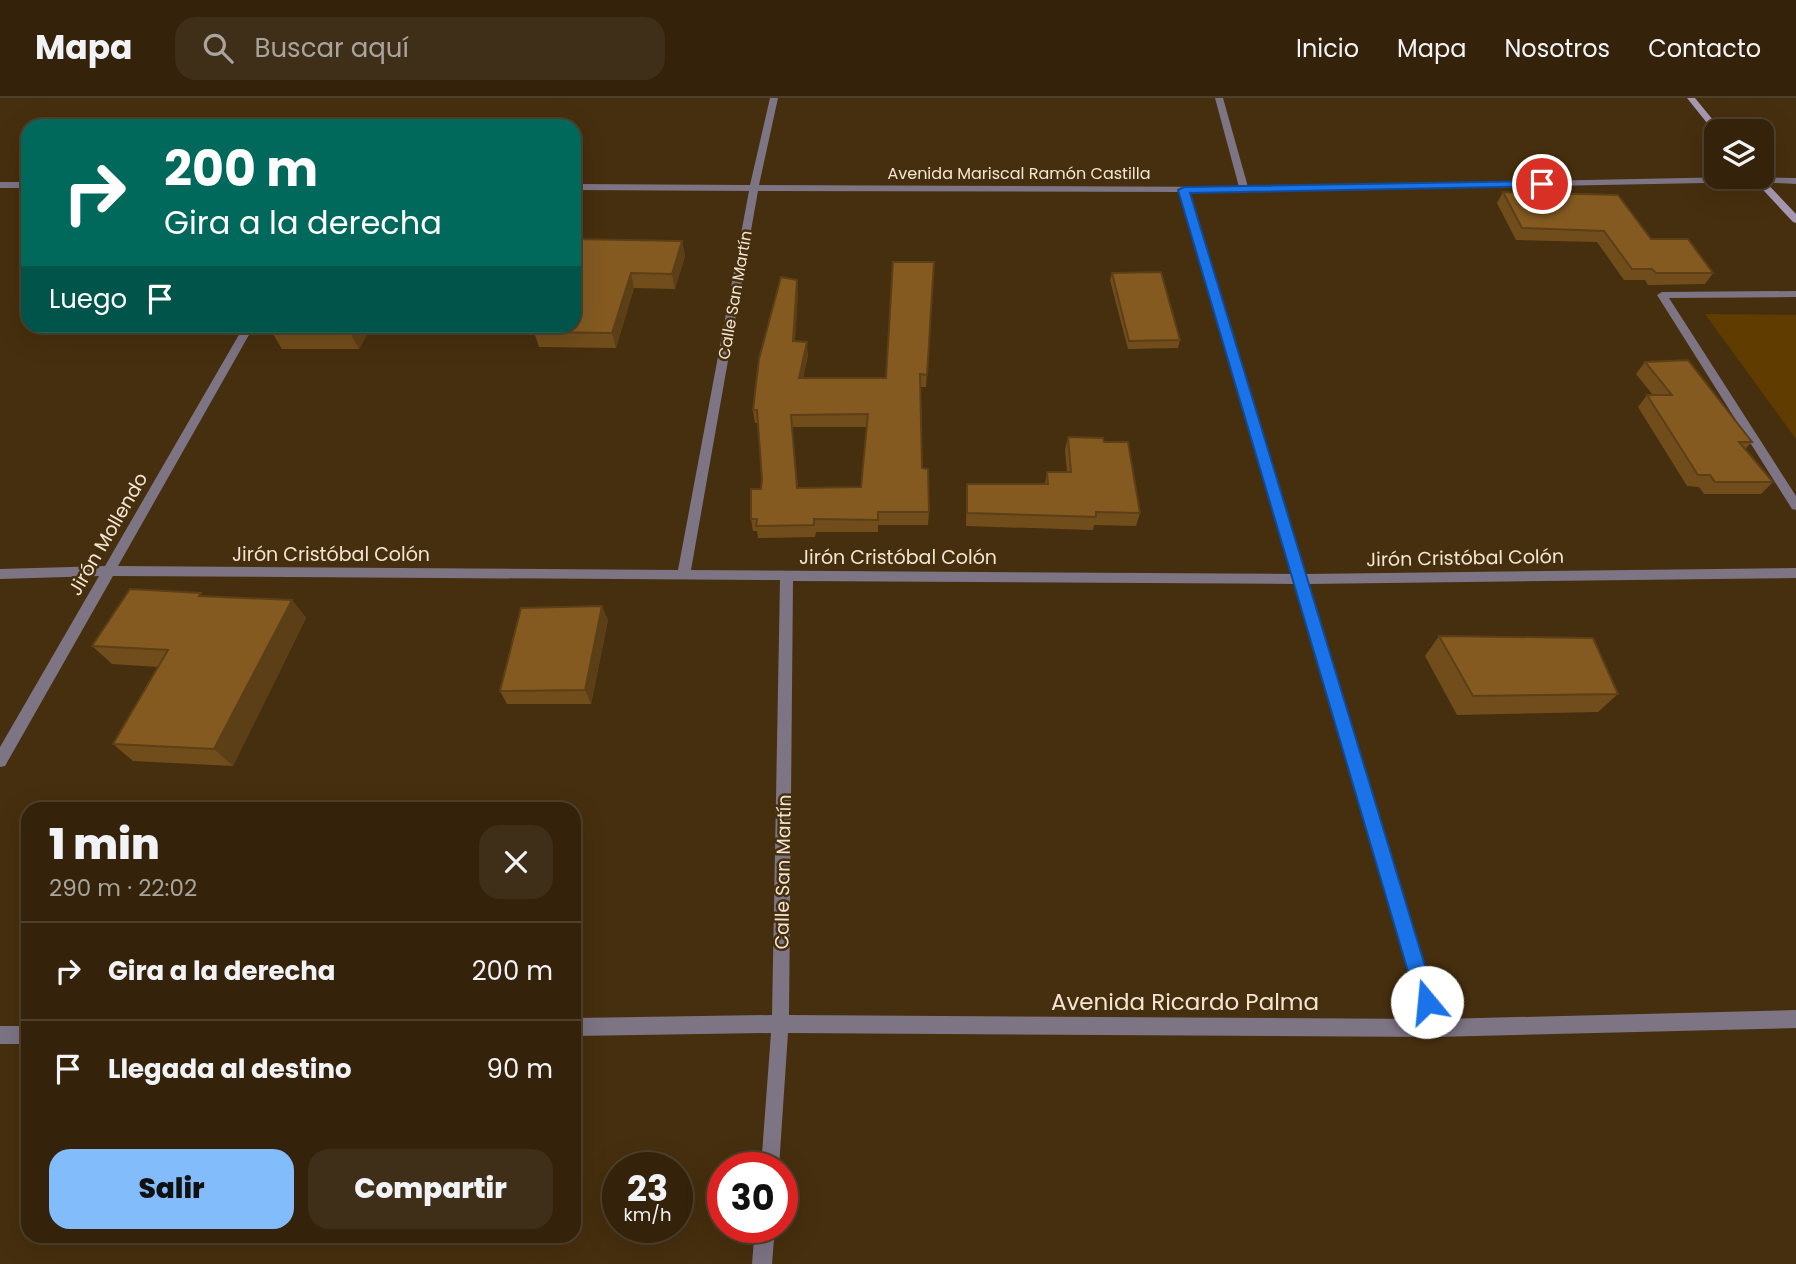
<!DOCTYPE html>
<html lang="es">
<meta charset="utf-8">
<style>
body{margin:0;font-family:Poppins,sans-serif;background:#3f2f18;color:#f1f3f6;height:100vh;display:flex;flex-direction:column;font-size:26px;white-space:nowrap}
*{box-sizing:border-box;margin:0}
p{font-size:23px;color:#a9a49c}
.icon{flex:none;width:38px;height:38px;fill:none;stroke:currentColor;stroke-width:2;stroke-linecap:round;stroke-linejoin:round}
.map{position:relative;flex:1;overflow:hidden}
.side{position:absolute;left:21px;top:704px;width:560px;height:441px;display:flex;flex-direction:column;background:#34230a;border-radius:21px;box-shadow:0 7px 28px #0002,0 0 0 2px #4e402b}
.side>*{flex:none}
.guide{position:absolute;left:21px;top:21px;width:560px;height:214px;border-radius:21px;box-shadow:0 7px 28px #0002,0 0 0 2px #4e402b;background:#00695c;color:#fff;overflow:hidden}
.fabs{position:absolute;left:1704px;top:21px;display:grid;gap:14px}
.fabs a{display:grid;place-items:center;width:70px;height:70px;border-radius:14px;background:#34230a;box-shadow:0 7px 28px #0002,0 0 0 2px #4e402b;font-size:35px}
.speed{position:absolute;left:602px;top:1054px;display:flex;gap:14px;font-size:35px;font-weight:700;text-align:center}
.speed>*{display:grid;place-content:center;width:91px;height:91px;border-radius:50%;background:#34230a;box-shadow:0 7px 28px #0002,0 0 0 2px #4e402b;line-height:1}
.speed small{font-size:18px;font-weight:400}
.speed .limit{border:10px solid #d22;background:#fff;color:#111}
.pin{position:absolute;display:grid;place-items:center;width:60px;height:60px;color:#fff;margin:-30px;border:4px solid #fff;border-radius:50%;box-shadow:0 2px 7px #0007}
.me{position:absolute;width:77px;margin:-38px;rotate:343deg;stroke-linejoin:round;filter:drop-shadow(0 0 5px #0008)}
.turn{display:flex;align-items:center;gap:24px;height:147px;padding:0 28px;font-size:32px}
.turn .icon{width:91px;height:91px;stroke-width:2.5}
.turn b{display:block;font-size:49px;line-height:60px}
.then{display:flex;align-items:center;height:66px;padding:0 28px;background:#0003;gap:14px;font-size:26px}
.round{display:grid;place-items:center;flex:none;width:74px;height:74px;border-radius:21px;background:#3f2f18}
.summary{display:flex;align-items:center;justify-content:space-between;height:119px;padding:0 28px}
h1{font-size:42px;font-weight:800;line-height:52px}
.cta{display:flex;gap:14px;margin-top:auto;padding:14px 28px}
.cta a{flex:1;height:80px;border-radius:21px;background:#83bcfb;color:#111;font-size:28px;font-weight:800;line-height:80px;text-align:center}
.cta a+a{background:#3f2f18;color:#f1f3f6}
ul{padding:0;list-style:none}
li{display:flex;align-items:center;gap:21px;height:98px;padding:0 28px;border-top:2px solid #4e402b}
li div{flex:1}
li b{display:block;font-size:26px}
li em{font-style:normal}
header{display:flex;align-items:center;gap:42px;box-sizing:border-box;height:98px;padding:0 35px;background:#34230a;border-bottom:2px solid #4e402b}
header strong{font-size:33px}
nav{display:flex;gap:38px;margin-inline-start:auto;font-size:24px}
.search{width:490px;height:63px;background:#3f2f18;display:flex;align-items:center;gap:18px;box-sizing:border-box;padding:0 24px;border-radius:21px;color:#a9a49c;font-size:26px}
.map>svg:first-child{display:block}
</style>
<header>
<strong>Mapa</strong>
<div class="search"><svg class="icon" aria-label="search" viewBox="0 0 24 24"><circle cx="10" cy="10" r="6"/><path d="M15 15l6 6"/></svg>Buscar aquí</div>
<nav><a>Inicio</a><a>Mapa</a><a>Nosotros</a><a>Contacto</a></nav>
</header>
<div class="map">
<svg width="1796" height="1166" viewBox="0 0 1796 1166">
<rect width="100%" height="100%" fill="#462f0e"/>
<path fill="#613c00" d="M1705,216L1796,217V341Z"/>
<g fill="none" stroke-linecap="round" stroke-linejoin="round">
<path fill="#7d7484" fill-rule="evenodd" d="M1796,193V199L1669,200L1796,398V412L1792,411L1657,197L1662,194Z"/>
<path fill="#7d7484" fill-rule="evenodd" d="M770,0H778L759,87L1239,89L1215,0H1223L1248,89L1735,79L1796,80V86L1758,84L1189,95L1305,476L1796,470V480L1308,486L1441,921L1796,912V930L1435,939L788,935L779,1069H761L771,935L574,938V920L772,917L780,482L113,478L5,668L0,669V649L99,478L0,481V471L105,468L244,228H254L118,468L678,472L749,93L574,92V86L750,87ZM758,93L1180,94L1293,476L691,472ZM793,483L1295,486L1424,921L789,917Z
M0,84H28V90H0Z
M0,928H28V946H0Z
M755,1129H775L772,1166H752Z"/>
<path fill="#a798b1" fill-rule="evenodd" d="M1687,0H1695L1722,33L1715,35Z
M1751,79H1761L1796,116V125L1793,124Z"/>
</g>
<path fill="#724d1c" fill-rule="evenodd" d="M1503,94L1651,141L1713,175L1705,186L1648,187L1645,182H1624L1597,144L1516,142L1497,105Z
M574,141L682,143L685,158L675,191L634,190L616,250L539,249L534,234Z
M934,164L926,289H921L922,370L929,414L928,427H878V434H816L815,439L758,440L757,433H753L751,421L761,391L762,381L758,325H755L753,312L798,194L795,243L808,257L803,280H886ZM792,329H867L861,389L798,390Z
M1112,175L1180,242L1178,250L1128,251L1110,182Z
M278,228H372L359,251H282L273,236Z
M1645,264L1752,344L1745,351L1773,384L1761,396H1704L1699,389L1687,388L1638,309L1647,297H1653L1636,276Z
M1068,339L1104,344L1140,415L1136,428L1094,427L1093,432L966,428L967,386H1045L1047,374H1067L1065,352Z
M204,498L292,502L306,520L233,668L133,663L113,646L158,569L112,566L92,548Z
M608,522L591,606H507L500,593Z
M1439,538L1618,596L1598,614L1457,617L1425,558Z"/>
<path fill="#5c3f17" d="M682,143L685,158L675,191L672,176Z
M631,175L634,190L616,250L612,235Z
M797,182L798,194L794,256L793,243Z
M356,228H372L359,251L351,236Z
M807,244L808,257L800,293L799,280Z
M292,502L306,520L233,668L214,651Z
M602,508L608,522L591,606L585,592Z"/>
<path fill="#845a21" stroke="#5c3f17" stroke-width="2" fill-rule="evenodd" d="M1503,94L1618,97L1651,141H1688L1713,175H1656L1652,171H1632L1604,133L1522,130Z
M574,141L682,143L672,176L631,175L612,235L534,234L536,228H574Z
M893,164H934L927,277L920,276L922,370L928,371L929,414H878V422L814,421V427L756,428L757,421H751V391H761L762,381L757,312H753L759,261L781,179L797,182L793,243L807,244L799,280H886ZM868,316L861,389L797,390L791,317Z
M1161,174L1180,242L1129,243L1112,175Z
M278,228H356L351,236H273Z
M1688,262L1752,344H1739L1773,384H1715L1710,377H1698L1647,297H1672L1645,264Z
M1068,339L1103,340L1104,344H1128L1140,415L1096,414V419L967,415V386H1048L1047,374H1071Z
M130,491L201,495L199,498L292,502L214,651L113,646L168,552L92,548Z
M602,508L585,592L500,593L521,510Z
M1439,538L1593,540L1618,596L1473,598Z"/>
<path fill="#1a73e8" stroke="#114b97" stroke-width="2" d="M1542,83L1547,86L1546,88L1190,95L1436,904L1433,911L1427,914L1420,911L1417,904L1178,92L1184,89Z"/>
<g text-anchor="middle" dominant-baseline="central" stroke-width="5" stroke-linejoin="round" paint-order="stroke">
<g font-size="16" fill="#f4e5d3" stroke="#462f0e">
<text x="1019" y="75">Avenida Mariscal Ramón Castilla</text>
<text transform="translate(735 197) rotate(-80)">Calle San Martín</text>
</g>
<g font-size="19" fill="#f4e5d3" stroke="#462f0e">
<text transform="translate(108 436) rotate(-60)">Jirón Mollendo</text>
<text x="331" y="456">Jirón Cristóbal Colón</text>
<text x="898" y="459">Jirón Cristóbal Colón</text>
<text transform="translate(1465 460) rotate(-1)">Jirón Cristóbal Colón</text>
<text transform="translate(783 774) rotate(-89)">Calle San Martín</text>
</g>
<g font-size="23" fill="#f4e5d3" stroke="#462f0e">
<text x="1185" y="904">Avenida Ricardo Palma</text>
</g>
</g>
</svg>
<div class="fabs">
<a><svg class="icon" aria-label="layers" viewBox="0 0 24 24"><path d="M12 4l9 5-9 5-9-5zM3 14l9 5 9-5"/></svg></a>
</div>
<div class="speed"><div>23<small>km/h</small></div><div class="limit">30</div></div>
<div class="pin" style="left:1542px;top:86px;background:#d93025"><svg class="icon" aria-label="arrive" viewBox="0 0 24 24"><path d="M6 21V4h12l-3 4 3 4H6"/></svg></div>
<svg class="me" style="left:1427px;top:904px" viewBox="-20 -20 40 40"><circle r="19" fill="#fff"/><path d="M0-13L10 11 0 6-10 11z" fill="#1a73e8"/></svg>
<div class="guide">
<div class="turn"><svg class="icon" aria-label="right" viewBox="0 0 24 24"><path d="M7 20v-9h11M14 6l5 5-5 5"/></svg><div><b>200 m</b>Gira a la derecha</div></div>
<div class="then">Luego<svg class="icon" aria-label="arrive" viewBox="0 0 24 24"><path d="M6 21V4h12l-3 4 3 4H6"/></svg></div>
</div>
<section class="side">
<div class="summary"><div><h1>1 min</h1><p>290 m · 22:02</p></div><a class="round"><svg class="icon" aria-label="close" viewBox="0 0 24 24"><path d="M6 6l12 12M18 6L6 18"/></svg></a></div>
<ul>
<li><svg class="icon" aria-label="right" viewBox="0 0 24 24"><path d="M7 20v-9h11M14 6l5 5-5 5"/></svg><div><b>Gira a la derecha</b></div><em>200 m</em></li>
<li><svg class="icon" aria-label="arrive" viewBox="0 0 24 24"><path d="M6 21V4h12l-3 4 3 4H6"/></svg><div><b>Llegada al destino</b></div><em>90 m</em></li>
</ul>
<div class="cta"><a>Salir</a><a>Compartir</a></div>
</section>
</div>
